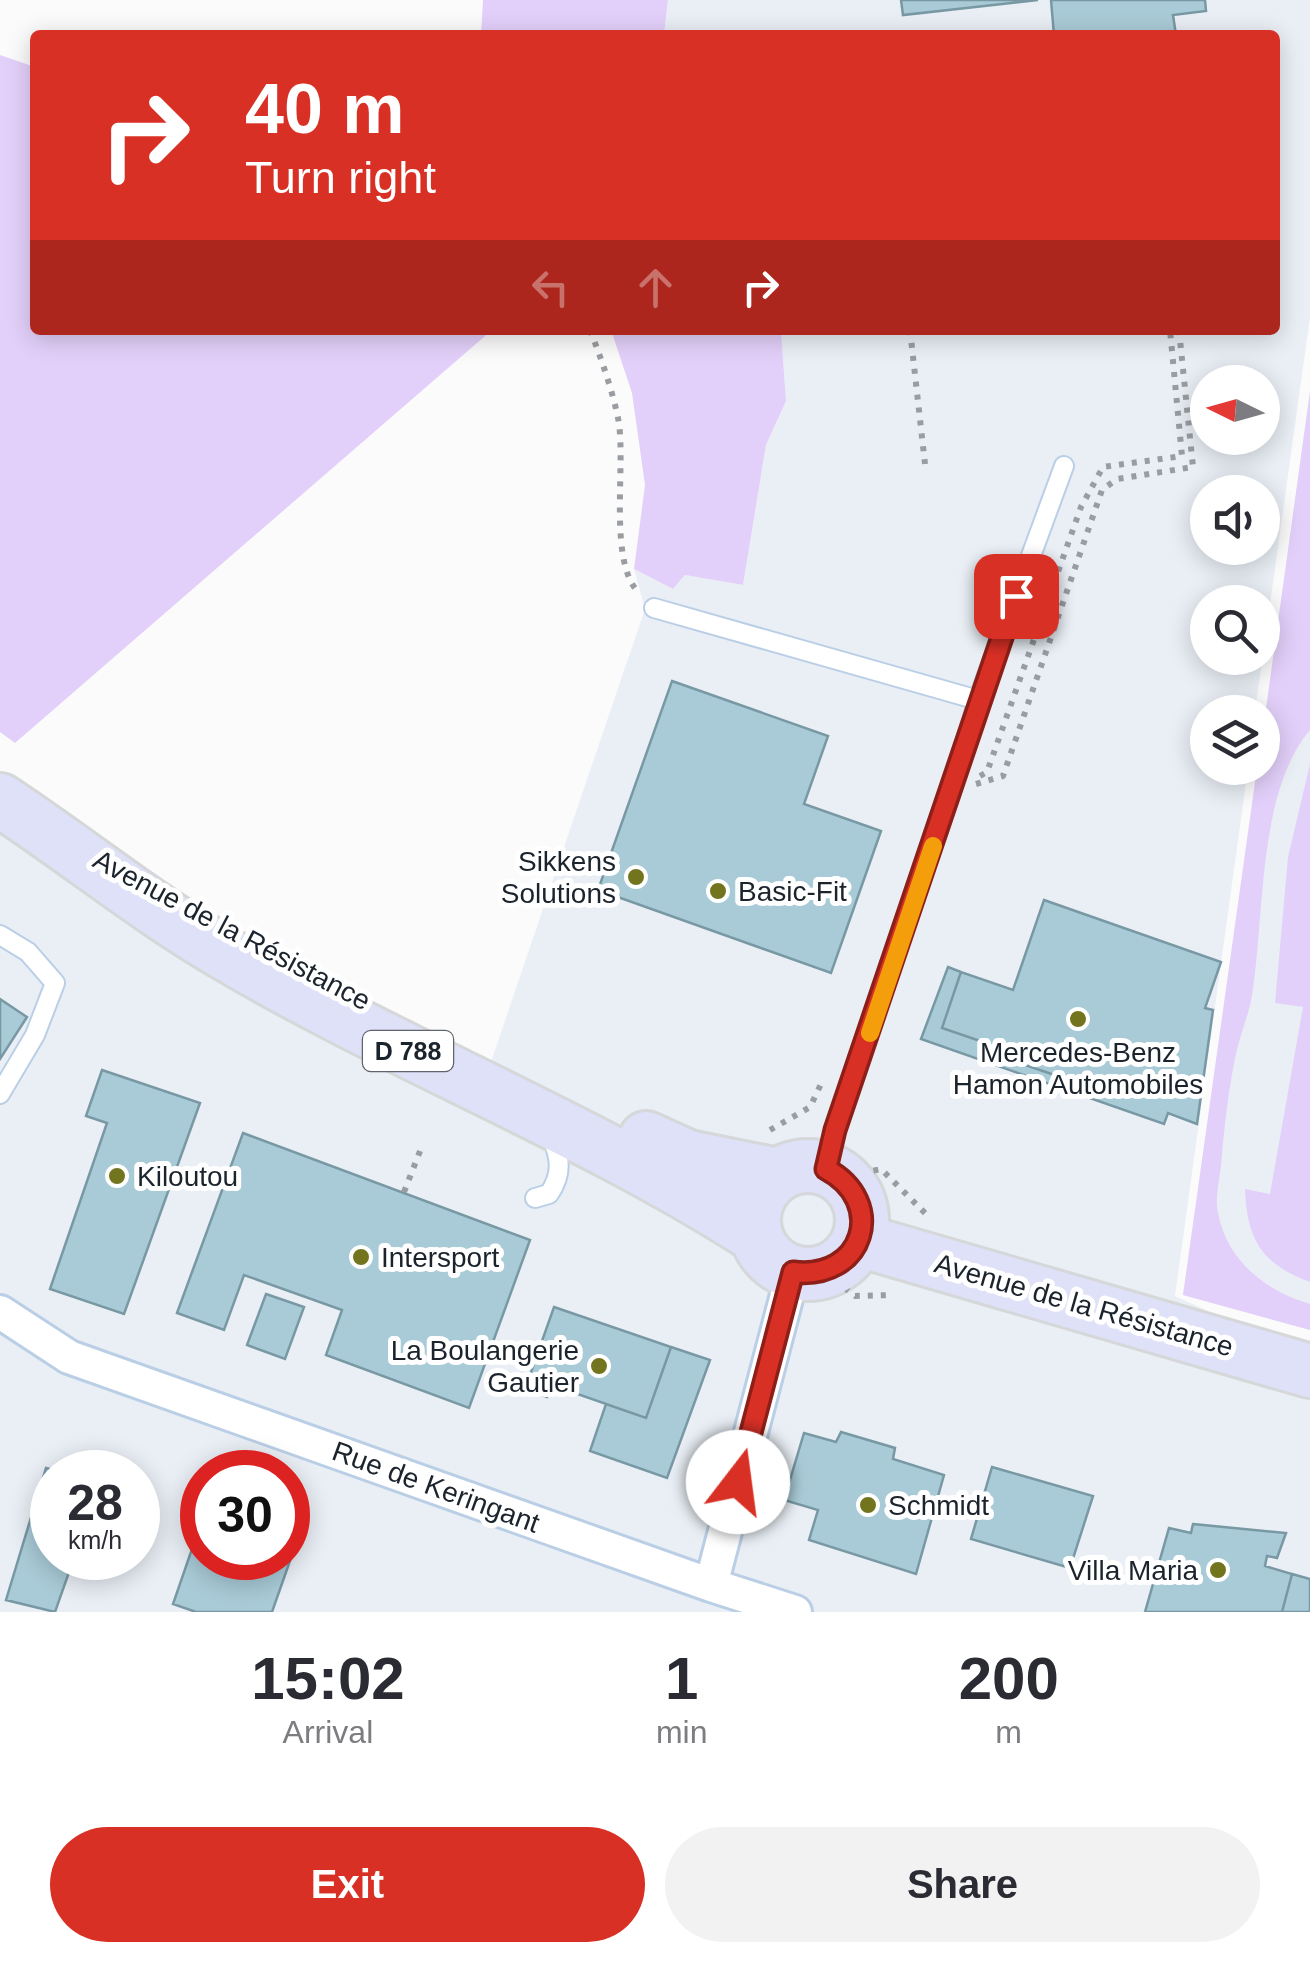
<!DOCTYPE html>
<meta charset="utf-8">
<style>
body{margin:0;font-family:Arial,sans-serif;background:#f2f2f3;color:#2b2b33;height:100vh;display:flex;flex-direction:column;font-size:38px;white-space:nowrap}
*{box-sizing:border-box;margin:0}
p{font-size:32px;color:#7c7c81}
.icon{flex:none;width:55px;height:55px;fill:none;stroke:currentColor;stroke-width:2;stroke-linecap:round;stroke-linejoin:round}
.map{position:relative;height:1612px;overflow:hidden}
.panel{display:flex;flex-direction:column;background:#fff;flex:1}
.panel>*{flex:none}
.top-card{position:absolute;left:30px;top:30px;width:1250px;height:305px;border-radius:10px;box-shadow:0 5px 25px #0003;background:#d93025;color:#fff;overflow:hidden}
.needle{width:65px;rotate:275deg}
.controls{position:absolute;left:1190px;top:365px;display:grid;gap:20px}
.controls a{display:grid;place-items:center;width:90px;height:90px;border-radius:50%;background:#fff;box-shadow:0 5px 25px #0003;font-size:50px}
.speed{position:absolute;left:30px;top:1450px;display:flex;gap:20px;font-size:50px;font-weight:700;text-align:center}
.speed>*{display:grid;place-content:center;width:130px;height:130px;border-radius:50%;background:#fff;box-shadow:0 5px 25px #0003;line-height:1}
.speed small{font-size:25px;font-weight:400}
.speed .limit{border:15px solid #d22;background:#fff;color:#111}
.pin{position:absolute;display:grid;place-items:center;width:85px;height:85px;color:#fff;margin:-42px;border-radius:20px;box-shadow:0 5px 15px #0006}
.me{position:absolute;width:110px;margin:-55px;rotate:15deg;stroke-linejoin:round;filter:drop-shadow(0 0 8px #0008)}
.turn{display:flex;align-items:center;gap:35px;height:210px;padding:0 50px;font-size:45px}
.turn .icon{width:130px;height:130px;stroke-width:2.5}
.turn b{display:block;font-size:70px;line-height:85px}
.lanes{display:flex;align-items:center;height:95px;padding:0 50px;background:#0003;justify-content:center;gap:50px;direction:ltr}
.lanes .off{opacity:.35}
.eta{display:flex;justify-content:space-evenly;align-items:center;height:170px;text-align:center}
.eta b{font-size:60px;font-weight:800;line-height:70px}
.primary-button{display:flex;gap:20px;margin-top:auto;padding:20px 50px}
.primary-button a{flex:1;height:115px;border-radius:60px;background:#d93025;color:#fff;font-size:40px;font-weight:800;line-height:115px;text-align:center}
.primary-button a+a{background:#f2f2f3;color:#2b2b33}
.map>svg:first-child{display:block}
</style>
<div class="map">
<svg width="1310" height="1612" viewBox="0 0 1310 1612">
<rect width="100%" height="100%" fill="#fbfbfb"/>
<path fill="#e9eff5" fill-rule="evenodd" d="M668,0H1310V317L1255,712H1208V768H1248L1175,1296L1310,1358V1612H0V821L477,1103L645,609L634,569L673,589L685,575L743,585L766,445L786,401L781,330H1275V35H664ZM1208,382H1262V438H1208ZM1208,492H1262V548H1208ZM1208,602H1262V658H1208ZM52,1472H138V1558H52ZM202,1472H288V1558H202Z
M1310,397V1330L1183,1295L1262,768Z"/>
<path fill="#e3d0fa" d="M483,0H668L664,35H481Z
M0,55L35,67V330H492L15,743L0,732Z
M611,330H781L786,401L766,445L743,585L685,575L673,589L634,569L645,485L632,393Z
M1310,391V730C1257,792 1265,917 1252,995C1249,1015 1240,1034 1236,1054C1228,1091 1224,1129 1221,1167C1219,1181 1215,1199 1218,1213C1227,1261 1266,1291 1310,1304V1330L1183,1295L1257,768H1262L1263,730Z
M1310,764V1282C1261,1264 1247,1239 1245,1189L1270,1194L1303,1007L1275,1003L1288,857Z"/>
<path fill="#a9cbd7" stroke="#7898a4" stroke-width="2.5" d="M901,0H1038L903,15Z
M1051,0H1205L1206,11L1173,15L1176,35H1054Z
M672,681L828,736L804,804L881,831L831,973L598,890Z
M1044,900L1221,962L1205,1008L1213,1010L1197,1124L1168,1113L1164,1124L1081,1095L1084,1085L993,1054L995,1046L942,1028L961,972L1013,990Z
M948,967L961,972L942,1028L995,1046L993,1054L1084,1085L1081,1095L921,1039Z
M0,999L27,1017L0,1059Z
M102,1070L200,1103L124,1314L50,1289L107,1123L86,1116Z
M243,1133L530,1240L469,1408L326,1355L342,1310L244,1275L224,1330L177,1313Z
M266,1294L304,1307L285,1359L247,1345Z
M554,1307L671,1347L646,1418L552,1385L547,1397L525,1389Z
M671,1347L710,1360L667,1478L590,1451L606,1404L646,1418Z
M841,1432L895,1448L893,1459L944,1475L916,1574L809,1540L818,1510L784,1500L804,1433L836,1442Z
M992,1467L1093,1496L1070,1568L971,1539Z
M46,1468L61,1472H52V1558H74L55,1612L6,1600Z
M288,1515L304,1521L272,1612H196L173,1604L202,1520V1558H288Z
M1193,1524L1286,1533L1277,1558L1267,1556L1265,1566L1292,1574L1282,1612H1145L1169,1528L1191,1533Z
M1292,1574L1310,1579V1612H1282Z"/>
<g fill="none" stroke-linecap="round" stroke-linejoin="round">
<g stroke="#bacfe6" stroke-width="22">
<path id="service" d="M654,608L978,700
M0,935L28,952L55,983L35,1035L0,1094
M826,1169L835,1130L951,792L978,700L1064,466
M535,1198L549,1194C563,1173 560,1159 552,1137"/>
</g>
<g stroke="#bacfe6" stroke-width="38">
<path id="minor" d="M793,1272L711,1585L795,1612
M0,1312L69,1357L711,1585"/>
</g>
<g stroke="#d6d7d9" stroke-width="58">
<path id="primary" d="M0,800C76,850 147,908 226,954C399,1056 588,1128 756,1236
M646,1138L688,1157L778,1175
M754 1220a54 54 0 1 1 108 0a54 54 0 1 1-108 0Z
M859,1240L1310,1371"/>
</g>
<path stroke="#999da1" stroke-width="6" stroke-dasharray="5 8" stroke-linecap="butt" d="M590,330C601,358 612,389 618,418C627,462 607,561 639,593
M910,330L925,464
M980,776L987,772L1081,507L1103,467L1182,456L1170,330
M976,784L1003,776L1102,490L1117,479L1193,467L1179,330
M770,1130L810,1107L821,1084
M848,1176L881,1169L926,1214
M404,1192L422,1146
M824,1272L855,1296L893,1295"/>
<use href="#service" stroke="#fff" stroke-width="18"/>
<use href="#minor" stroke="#fff" stroke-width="32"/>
<use href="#primary" stroke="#dee1f7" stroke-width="52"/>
</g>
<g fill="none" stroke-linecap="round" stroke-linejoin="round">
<g stroke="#8d1f18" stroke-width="25">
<path id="route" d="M738,1482L793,1272C864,1281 888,1202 826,1169L835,1130L1016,596"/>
</g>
<use href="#route" stroke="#d93025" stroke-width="18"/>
<path stroke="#f59e0b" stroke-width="18" d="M870,1033L933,846"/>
</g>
<g fill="#72751d" stroke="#fff" stroke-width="4">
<circle cx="636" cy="877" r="10"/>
<circle cx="718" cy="891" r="10"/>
<circle cx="1078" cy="1019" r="10"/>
<circle cx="117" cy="1176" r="10"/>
<circle cx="361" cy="1257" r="10"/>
<circle cx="599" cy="1366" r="10"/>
<circle cx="868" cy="1505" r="10"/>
<circle cx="1218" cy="1570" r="10"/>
</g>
<g text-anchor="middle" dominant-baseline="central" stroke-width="10" stroke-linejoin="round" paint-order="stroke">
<rect fill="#fff" stroke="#5f656b" stroke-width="2.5" x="363" y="1031" width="90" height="40" rx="8"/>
<g font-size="25" font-weight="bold" fill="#1b232c">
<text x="408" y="1051">D 788</text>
</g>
<g font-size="28" fill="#1b232c" stroke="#fff" text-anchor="start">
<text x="616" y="861" text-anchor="end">Sikkens<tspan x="616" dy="32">Solutions</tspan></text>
<text x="738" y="891">Basic-Fit</text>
<text x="1078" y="1052" text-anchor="middle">Mercedes-Benz<tspan x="1078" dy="32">Hamon Automobiles</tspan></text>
<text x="137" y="1176">Kiloutou</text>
<text x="381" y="1257">Intersport</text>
<text x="579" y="1350" text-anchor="end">La Boulangerie<tspan x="579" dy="32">Gautier</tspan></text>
<text x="888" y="1505">Schmidt</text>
<text x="1198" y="1570" text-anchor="end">Villa Maria</text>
</g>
<g font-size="28" fill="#1b232c" stroke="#fff">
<text transform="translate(232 930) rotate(28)">Avenue de la Résistance</text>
<text transform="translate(1084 1305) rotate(16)">Avenue de la Résistance</text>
<text transform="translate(436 1487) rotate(20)">Rue de Keringant</text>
</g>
</g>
</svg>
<div class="controls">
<a><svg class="needle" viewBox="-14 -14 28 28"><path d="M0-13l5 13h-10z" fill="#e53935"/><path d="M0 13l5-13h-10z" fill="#7c7c81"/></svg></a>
<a><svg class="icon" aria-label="sound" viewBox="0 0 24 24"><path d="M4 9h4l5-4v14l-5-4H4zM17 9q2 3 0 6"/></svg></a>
<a><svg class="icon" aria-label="search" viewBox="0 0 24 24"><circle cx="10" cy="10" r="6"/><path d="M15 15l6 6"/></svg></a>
<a><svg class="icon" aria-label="layers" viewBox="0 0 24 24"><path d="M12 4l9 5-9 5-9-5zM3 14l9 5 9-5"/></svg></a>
</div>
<div class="speed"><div>28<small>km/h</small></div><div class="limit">30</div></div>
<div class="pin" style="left:1016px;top:596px;background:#d93025"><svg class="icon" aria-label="arrive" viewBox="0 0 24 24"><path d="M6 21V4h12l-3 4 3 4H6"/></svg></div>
<svg class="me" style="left:738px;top:1482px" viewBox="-20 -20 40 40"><circle r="19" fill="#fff"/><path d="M0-13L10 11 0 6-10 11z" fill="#d93025"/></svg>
<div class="top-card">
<div class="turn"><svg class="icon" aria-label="right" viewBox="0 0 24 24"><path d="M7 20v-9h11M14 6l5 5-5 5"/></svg><div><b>40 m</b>Turn right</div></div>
<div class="lanes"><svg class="icon off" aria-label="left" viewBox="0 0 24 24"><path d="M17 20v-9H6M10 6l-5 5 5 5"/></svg><svg class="icon off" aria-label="ahead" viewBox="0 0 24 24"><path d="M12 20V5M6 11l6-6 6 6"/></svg><svg class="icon" aria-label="right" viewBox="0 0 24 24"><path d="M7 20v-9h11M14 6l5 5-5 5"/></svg></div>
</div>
</div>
<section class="panel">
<div class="eta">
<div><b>15:02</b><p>Arrival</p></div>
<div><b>1</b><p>min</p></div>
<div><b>200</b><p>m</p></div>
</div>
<div class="primary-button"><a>Exit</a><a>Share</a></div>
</section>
